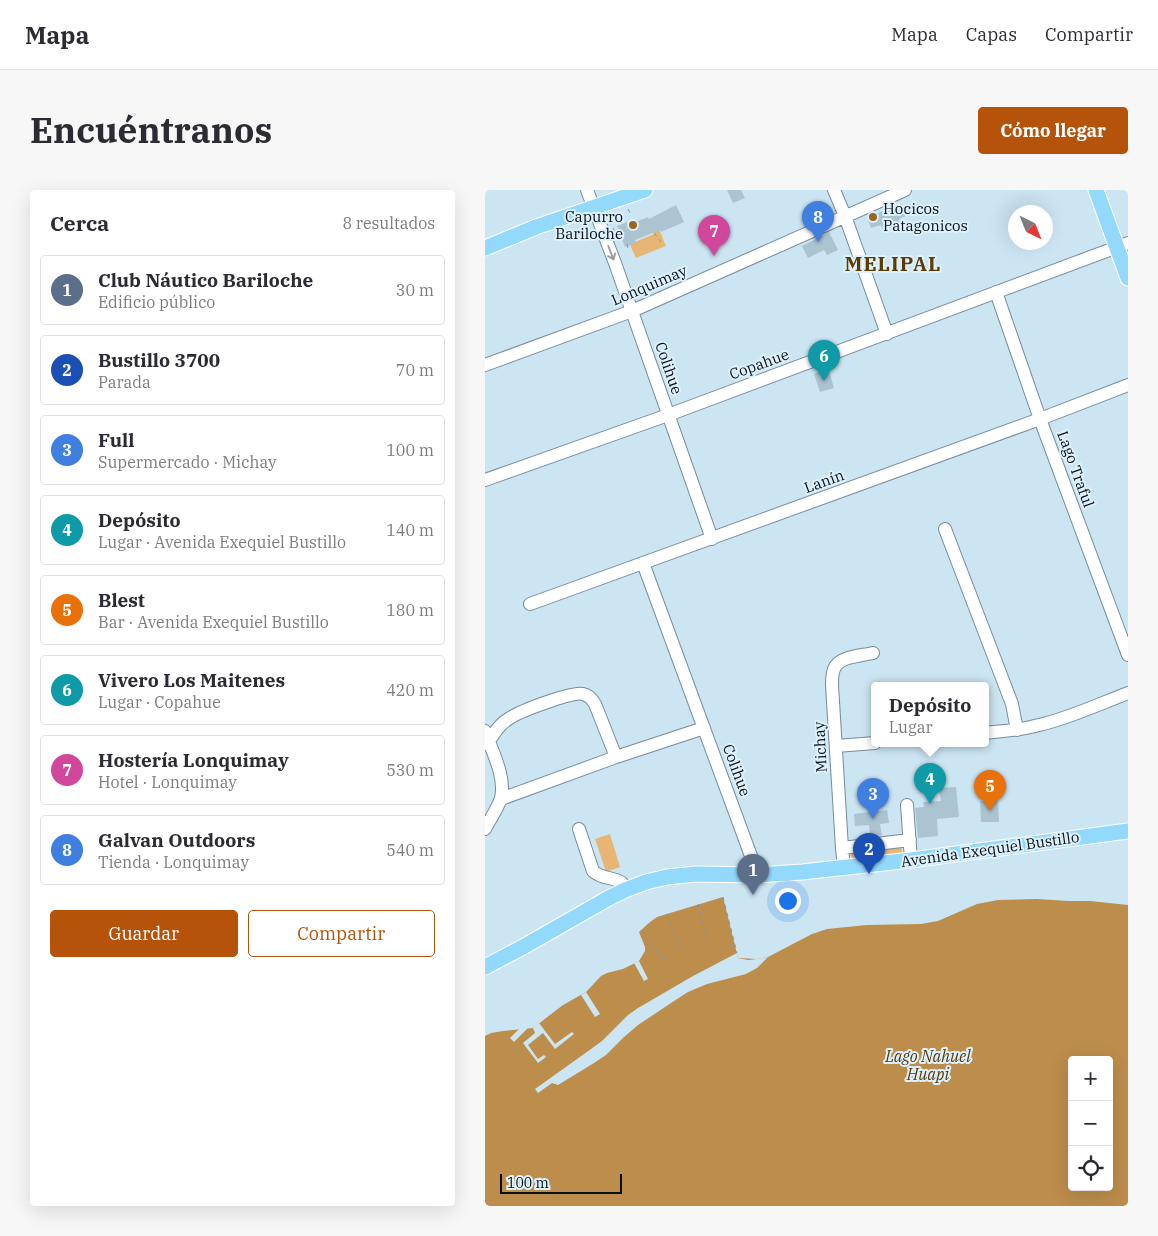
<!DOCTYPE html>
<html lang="es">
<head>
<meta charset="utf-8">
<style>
	body { margin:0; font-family:"IBM Plex Serif",serif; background:#f7f7f7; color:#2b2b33 }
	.controls { position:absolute; right:15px; bottom:15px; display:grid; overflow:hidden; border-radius:5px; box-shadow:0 5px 20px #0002 }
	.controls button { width:45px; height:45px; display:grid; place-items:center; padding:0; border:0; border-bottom:1px solid #e1e1e2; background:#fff; color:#2b2b33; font:25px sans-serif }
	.compass { position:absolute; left:523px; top:15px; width:45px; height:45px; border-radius:50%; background:#fff; box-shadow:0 5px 20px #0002; rotate:137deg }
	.scale { position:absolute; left:15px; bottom:12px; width:122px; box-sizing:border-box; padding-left:5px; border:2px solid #081015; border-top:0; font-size:14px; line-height:18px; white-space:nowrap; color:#081015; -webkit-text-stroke:4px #ddf1fd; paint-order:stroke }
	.you { position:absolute; left:302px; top:710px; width:18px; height:18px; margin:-12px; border:4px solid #fff; border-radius:50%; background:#1a73e8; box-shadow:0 0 0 8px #1a73e833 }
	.badge { display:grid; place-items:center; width:32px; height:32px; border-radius:50%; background:#b45309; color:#fff; font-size:16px; font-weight:700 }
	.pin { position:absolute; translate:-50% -41px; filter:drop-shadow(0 1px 2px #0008) }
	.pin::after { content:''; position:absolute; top:26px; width:18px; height:15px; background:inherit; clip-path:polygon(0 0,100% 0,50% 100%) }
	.popup { position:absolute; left:386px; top:492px; width:118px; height:65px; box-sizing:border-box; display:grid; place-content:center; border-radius:5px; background:#fff; filter:drop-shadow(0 1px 4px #0005); font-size:16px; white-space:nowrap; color:#7c7c81 }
	.popup b { font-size:19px; color:#2b2b33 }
	.popup::after { content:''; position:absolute; left:50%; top:100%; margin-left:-10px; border:10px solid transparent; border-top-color:#fff }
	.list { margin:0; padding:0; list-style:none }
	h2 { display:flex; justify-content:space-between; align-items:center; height:65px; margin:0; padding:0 20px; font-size:21px }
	h2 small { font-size:16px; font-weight:400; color:#7c7c81 }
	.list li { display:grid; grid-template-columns:32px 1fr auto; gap:15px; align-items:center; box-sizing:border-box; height:70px; margin:0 10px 10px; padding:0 10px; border:1px solid #e1e1e2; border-radius:5px }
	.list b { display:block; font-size:19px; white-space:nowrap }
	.list p { margin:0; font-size:16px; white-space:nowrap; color:#7c7c81 }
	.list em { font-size:16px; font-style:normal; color:#7c7c81 }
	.actions { display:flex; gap:10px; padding:15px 20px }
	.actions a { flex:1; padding:11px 0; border:1px solid #b45309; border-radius:5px; text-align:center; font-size:18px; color:#b45309 }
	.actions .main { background:#b45309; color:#fff }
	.icon { flex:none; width:28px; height:28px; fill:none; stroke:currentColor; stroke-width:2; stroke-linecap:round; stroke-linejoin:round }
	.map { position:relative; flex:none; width:643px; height:1016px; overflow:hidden; border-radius:5px }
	header { display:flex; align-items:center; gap:30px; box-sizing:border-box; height:70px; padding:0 25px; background:#fff; border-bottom:1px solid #e1e1e2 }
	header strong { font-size:24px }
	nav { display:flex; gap:28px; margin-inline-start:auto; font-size:18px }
	.intro { display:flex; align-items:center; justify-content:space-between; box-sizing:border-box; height:120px; padding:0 30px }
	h1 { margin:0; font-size:35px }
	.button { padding:12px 22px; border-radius:5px; background:#b45309; color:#fff; font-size:18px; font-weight:700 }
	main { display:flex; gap:30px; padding:0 30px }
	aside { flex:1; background:#fff; border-radius:5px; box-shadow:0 5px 20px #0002 }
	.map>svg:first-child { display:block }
	.green { fill:#e7b674 }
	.water { fill:#bc8d4b; fill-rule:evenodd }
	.pier { fill:#cce5f3 }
	.building { fill:#acc4d2 }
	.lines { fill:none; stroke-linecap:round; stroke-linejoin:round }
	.minor-casing { stroke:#768c9a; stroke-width:14 }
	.major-casing { stroke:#fff; stroke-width:17 }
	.path { stroke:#81949e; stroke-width:1; stroke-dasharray:4 4; stroke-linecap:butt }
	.minor { stroke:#fff; stroke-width:12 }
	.major { stroke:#92d9fc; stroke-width:15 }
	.oneway { stroke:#9c9fa1 }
	.poi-dot { fill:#98681a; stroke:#ddf1fd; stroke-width:2 }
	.labels { text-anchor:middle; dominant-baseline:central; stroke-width:4; stroke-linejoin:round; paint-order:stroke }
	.poi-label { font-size:15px; fill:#081015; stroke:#ddf1fd; text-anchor:start }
	.street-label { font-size:15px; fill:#081015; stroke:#ddf1fd }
	.water-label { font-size:16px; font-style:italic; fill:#5b3b02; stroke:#ddf1fd }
	.district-label { font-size:20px; font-weight:bold; letter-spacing:1px; fill:#5b3b01; stroke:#ddf1fd }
</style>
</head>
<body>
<header>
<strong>Mapa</strong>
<nav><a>Mapa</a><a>Capas</a><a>Compartir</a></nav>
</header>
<div class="intro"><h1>Encuéntranos</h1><a class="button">Cómo llegar</a></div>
<main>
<aside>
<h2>Cerca<small>8 resultados</small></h2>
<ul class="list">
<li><span class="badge" style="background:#5c6f8a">1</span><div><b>Club Náutico Bariloche</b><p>Edificio público</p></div><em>30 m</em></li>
<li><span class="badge" style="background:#1a4fb4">2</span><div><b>Bustillo 3700</b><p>Parada</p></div><em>70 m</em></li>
<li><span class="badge" style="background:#3f7fe0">3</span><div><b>Full</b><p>Supermercado · Michay</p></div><em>100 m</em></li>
<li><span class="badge" style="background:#0f9aa8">4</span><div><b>Depósito</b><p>Lugar · Avenida Exequiel Bustillo</p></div><em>140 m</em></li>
<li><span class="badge" style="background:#e8710a">5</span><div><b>Blest</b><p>Bar · Avenida Exequiel Bustillo</p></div><em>180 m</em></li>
<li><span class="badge" style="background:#0f9aa8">6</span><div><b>Vivero Los Maitenes</b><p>Lugar · Copahue</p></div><em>420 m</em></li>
<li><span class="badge" style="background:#d1479c">7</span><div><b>Hostería Lonquimay</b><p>Hotel · Lonquimay</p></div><em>530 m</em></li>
<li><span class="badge" style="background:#3f7fe0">8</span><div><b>Galvan Outdoors</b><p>Tienda · Lonquimay</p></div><em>540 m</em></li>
</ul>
<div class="actions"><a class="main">Guardar</a><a>Compartir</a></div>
</aside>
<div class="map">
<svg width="643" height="1016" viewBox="0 0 643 1016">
	<rect width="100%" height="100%" fill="#cce5f3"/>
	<!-- green -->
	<path class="green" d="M171,32l10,24 -30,12 -6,-13 5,-3 19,-8 -3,-10z
		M125,644l10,33 -14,5 -11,-33z
		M416,654l1,9 -48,6 -2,-1 -2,-3 2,-3z"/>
	<!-- water -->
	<path class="water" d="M238,707l15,61 19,1 11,-2 44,-23 15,-5 40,-4 54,-1 17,-3 39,-17 21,-4 39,-1 32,2h21l38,4v301h-643v-170l6,-3 12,-2 30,-3 30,-23 23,-13 15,-16 6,-3 16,-4 16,-8 6,-10v-4l-6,-15 11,-10 7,-5zM587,870h37v127h-37z"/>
	<!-- pier -->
	<path class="pier" d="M252,763l1,5 10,2 9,-1 11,-2 -11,11 -11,6 -39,10 -19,8 -17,11 -33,22 -14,12 -18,18 -12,8 -36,22 -6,-2 -14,10 -3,-4 56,-40 11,-8 26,-26 10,-7 55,-32z
		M154,771l9,18 -4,2 -10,-18z
		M101,802l14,22 -5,3 -14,-22z
		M54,833l16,21 17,-12 2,2 -19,15 -12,-16 -15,12 10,14 6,-4 2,2 -8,6 -15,-20 12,-10 -2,-5z
		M37,836h8l-16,16 -4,-4z"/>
	<!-- building -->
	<path class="building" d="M242,0h14l4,8 -12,5z
		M417,14l4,12 -7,3 1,3 -18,6 -1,-3 -10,3 -4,-11z
		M191,15l8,17 -23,10 -1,-2 -25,10 1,3 -11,4 -8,-21 10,-4 1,3 20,-8 1,2z
		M344,42l9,18 -11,5 -3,-5 -16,8 -6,-12z
		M343,177l6,21 -14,4 -6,-18z
		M471,597l3,30 -22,2 1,17 -20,2 -3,-30 9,-1 -1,-5 18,-1 -2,-13z
		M495,611h18l1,21h-18z
		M402,620l2,13 -9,1 2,11 -12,2 -1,-12 -14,1 -1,-12z"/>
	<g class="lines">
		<!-- minor casing -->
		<g class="minor-casing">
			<path id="minor" d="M102,0l28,73 97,276
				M349,0l11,26 42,118
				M511,102l44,127 88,236
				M0,175l147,-54 273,-121
				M0,290l183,-65 460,-172
				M460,339l67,175 5,26
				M158,373l115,312
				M45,414l510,-185 88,-34
				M0,541c7,20 21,46 16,67 -3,10 -11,21 -16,31
				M500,543c18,-2 37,-3 54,-8 31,-7 60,-21 89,-32
				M0,554c7,-5 9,-12 15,-18 5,-6 13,-10 19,-13 11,-5 55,-22 64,-19 6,1 9,5 12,10l21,53
				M351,556l39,-3
				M16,609l115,-42 88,-29
				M422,615l4,55
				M94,639l14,42c10,9 19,5 29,12l3,7
				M357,658l68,-8
				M359,678l-2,-20 -10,-163c0,-5 0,-11 2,-16 5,-13 27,-13 39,-16"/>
		</g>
		<!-- major casing -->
		<g class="major-casing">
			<path id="major" d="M611,0l32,88
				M0,58l51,-21 109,-37
				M0,777l38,-20 84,-48 18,-9 21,-8 21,-5 29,-3 62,1 44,-3 109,-12 217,-29"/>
		</g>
		<!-- path -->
		<path class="path" d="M143,19l2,4
			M128,38l3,7 3,-1
			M169,43l7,9
			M142,54l1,4
			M238,707l14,56
			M213,714l8,33
			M181,724l17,35
			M156,740l22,29 6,-4"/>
		<!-- minor -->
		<use href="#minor" class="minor"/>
		<!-- major -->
		<use href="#major" class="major"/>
	</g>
	<!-- one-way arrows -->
	<defs><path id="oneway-shaft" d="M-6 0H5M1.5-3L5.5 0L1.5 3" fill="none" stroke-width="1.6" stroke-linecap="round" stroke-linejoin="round" transform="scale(1.25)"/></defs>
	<use class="oneway" href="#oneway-shaft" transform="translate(126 63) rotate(69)"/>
	<!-- markers -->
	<g class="poi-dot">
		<circle cx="388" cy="27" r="5"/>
		<circle cx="148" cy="35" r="5"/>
	</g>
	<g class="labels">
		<!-- poi labels -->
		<g class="poi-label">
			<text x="398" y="18">Hocicos<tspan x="398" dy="17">Patagonicos</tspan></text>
			<text x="138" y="26" text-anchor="end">Capurro<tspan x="138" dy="17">Bariloche</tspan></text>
		</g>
		<!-- street labels -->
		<g class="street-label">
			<text transform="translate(164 95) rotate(-23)">Lonquimay</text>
			<text transform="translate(274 174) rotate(-20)">Copahue</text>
			<text transform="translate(184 178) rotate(71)">Colihue</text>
			<text transform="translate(591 279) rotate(70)">Lago Traful</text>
			<text transform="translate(339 291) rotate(-20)">Lanín</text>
			<text transform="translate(335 557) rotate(-93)">Michay</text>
			<text transform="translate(252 580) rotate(70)">Colihue</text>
			<text transform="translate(505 659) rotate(-8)">Avenida Exequiel Bustillo</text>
		</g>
		<!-- water labels -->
		<g class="water-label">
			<text x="443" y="866">Lago Nahuel<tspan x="443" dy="18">Huapi</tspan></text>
		</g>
		<!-- district labels -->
		<g class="district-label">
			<text x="408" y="73">MELIPAL</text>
		</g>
	</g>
</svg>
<div class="controls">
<button>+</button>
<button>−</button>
<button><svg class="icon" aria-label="locate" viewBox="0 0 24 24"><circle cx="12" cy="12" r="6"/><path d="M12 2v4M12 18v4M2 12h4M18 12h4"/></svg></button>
</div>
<svg class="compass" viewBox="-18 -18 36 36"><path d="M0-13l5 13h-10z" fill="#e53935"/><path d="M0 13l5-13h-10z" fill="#7c7c81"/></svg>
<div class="scale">100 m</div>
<div class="you"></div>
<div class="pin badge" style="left:268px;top:705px;background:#5c6f8a">1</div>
<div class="pin badge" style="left:384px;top:684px;background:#1a4fb4">2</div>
<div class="pin badge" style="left:388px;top:629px;background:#3f7fe0">3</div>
<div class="pin badge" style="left:445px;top:614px;background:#0f9aa8">4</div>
<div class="popup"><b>Depósito</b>Lugar</div>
<div class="pin badge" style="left:505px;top:621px;background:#e8710a">5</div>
<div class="pin badge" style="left:339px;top:191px;background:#0f9aa8">6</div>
<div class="pin badge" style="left:229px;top:66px;background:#d1479c">7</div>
<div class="pin badge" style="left:333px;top:52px;background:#3f7fe0">8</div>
</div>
</main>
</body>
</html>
